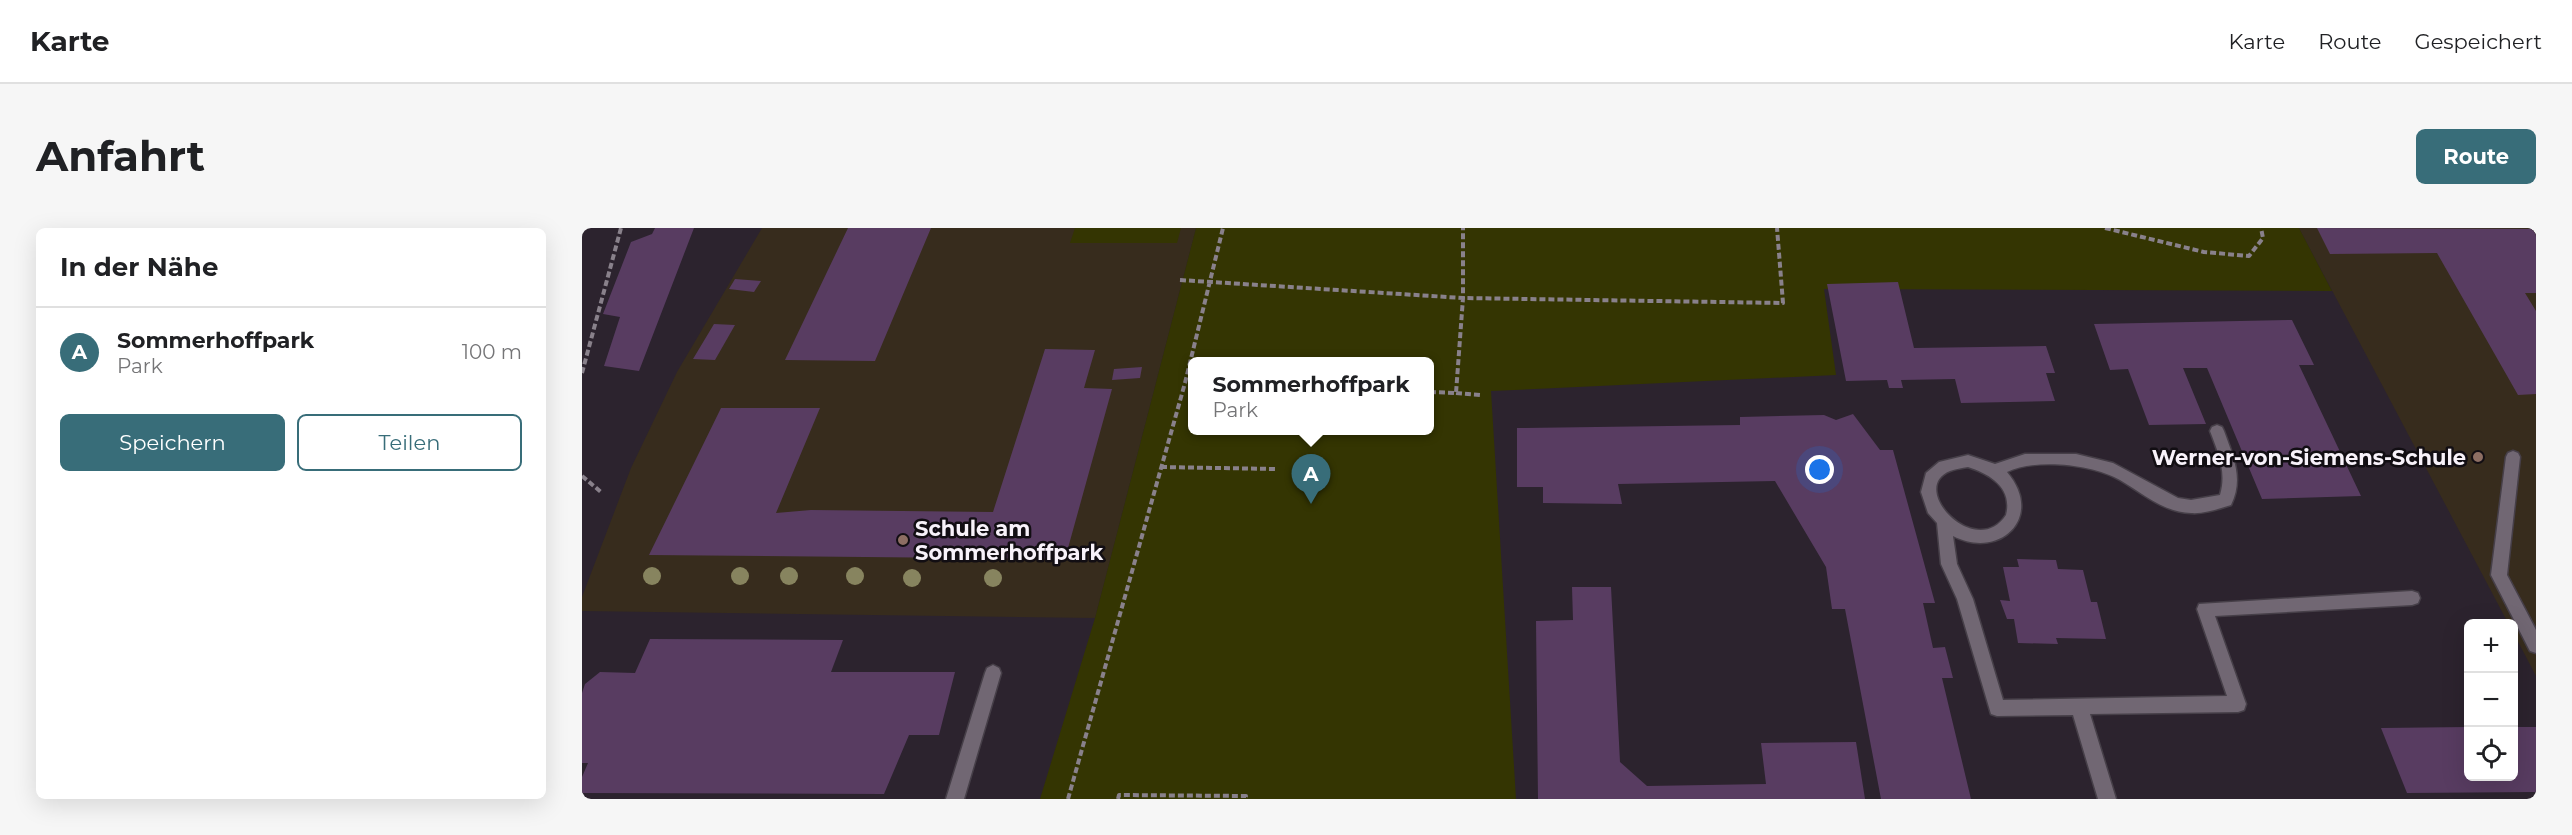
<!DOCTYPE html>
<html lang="de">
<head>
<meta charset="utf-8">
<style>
	body { margin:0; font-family:Montserrat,sans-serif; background:#f6f6f6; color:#202124 }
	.controls { position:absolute; right:18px; bottom:18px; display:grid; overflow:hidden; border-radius:9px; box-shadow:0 6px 24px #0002 }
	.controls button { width:54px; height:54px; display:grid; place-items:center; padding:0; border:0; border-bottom:2px solid #e0e0e0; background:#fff; color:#202124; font:30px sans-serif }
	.you { position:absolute; left:1238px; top:242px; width:21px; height:21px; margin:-15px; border:4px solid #fff; border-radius:50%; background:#1a73e8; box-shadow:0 0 0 9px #1a73e833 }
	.badge { display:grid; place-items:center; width:39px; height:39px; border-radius:50%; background:#386d79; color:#fff; font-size:20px; font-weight:700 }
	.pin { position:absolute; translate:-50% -50px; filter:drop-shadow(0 2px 3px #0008) }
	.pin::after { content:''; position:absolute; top:32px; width:21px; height:18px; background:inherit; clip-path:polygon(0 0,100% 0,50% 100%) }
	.popup { position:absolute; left:606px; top:129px; width:246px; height:78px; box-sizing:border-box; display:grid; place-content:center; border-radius:9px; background:#fff; filter:drop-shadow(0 2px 4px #0005); font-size:20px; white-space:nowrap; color:#757577 }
	.popup b { font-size:22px; color:#202124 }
	.popup::after { content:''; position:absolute; left:50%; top:100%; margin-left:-12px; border:12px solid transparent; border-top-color:#fff }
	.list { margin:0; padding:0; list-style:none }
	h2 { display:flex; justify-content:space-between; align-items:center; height:78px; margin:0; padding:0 24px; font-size:26px }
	h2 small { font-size:20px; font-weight:400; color:#757577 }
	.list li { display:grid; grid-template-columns:39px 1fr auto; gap:18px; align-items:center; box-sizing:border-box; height:90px; padding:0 24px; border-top:2px solid #e0e0e0 }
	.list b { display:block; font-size:22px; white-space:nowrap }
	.list p { margin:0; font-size:20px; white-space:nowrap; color:#757577 }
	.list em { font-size:20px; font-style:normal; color:#757577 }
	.actions { display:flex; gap:12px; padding:18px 24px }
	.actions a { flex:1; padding:14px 0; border:2px solid #386d79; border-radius:9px; text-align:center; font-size:21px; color:#386d79 }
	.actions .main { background:#386d79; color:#fff }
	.icon { flex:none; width:33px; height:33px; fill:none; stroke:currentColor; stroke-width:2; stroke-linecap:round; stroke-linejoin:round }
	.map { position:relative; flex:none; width:1954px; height:571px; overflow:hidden; border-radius:9px }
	header { display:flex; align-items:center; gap:36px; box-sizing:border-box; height:84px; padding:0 30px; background:#fff; border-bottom:2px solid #e0e0e0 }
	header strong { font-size:28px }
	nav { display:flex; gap:33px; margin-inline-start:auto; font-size:21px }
	.intro { display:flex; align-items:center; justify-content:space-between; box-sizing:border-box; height:144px; padding:0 36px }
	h1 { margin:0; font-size:42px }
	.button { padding:15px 27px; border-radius:9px; background:#386d79; color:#fff; font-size:21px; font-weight:700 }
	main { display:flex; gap:36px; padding:0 36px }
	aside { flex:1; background:#fff; border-radius:9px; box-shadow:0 6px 24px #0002 }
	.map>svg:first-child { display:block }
	.education { fill:#372c1d }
	.green { fill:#343502; fill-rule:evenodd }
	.building { fill:#583c61 }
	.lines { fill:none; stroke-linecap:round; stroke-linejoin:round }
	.service-casing { stroke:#463f48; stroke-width:3 }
	.path { stroke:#89818b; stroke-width:4; stroke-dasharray:6 3; stroke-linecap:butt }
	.service { fill:#716773; fill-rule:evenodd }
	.tree { fill:#87845f }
	.education-dot { fill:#8d6e63; stroke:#120e13; stroke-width:2 }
	.labels { text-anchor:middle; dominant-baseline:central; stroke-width:5; stroke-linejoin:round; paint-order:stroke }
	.poi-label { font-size:21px; font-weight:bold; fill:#f8f2fa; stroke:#120e13; text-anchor:end }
</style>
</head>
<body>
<header>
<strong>Karte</strong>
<nav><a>Karte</a><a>Route</a><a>Gespeichert</a></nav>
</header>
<div class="intro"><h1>Anfahrt</h1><a class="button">Route</a></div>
<main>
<aside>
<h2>In der Nähe<small></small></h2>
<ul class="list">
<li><span class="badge">A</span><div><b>Sommerhoffpark</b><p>Park</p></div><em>100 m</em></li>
</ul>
<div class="actions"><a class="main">Speichern</a><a>Teilen</a></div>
</aside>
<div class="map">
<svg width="1954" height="571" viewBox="0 0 1954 571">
	<rect width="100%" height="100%" fill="#2c232e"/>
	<!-- education -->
	<path class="education" d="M180,0h434l-101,390 -513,-7v-14l49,-129 46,-96z
		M1717,0h237v448l-22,-42v-11h-6z"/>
	<!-- green -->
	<path class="green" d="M493,0h106l-4,15h-107z
		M614,0h1103l33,63 -508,-2 12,86 -345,16 25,408h-476l55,-181zM610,134h238v68h-238z"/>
	<!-- building -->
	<path class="building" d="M73,0h39l-55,143 -35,-5 16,-49 -17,-3 28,-72 21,-8z
		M266,0h83l-56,133 -90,-1z
		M1735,0l219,1v64h-11l11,18v83l-18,1 -81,-142 -107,1z
		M153,51l26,2 -7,11 -25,-3z
		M1316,54l16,66 132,-2 9,27h-9l9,28 -94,2 -6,-24 -54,1 2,8h-14l-2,-8 -41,1 -19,-97z
		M1710,92l22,45h-15l62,131 -99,3 -55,-131h-24l23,56 -57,1 -21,-56 -18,1 -16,-46z
		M132,96l21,1 -20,35 -22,-1z
		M463,121l50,1 -11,38 28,1 -47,170 -416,-4 72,-147h99l-44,105 35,-3 182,2z
		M560,139l-2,11 -28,2 2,-11z
		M1271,186l27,36h13l42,153h-12l10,45 12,-1 8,31h-11l29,121h-90l-36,-190h-13l-6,-42 -51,-86 -157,3 4,20 -79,-1v-16h-26v-59l223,-3v-8l84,-2 12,5z
		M1435,331l39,1 2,9 25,1 8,32h6l9,37 -50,-1 2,6 -40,-1 -4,-24h-7l-7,-19 10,1 -7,-34h16z
		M990,359h39l9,175 27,24 119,-2 -5,-41 95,-1 9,57h-327l-2,-178 37,-1z
		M68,411l193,1 -12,32h124l-16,63h-30l-25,59 -302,-1v-16l6,-14h-6v-70l3,-9 15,-12 35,1z
		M1886,499v49l46,1v-50h22v65l-129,1 -26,-65z"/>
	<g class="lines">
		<!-- service casing -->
		<g class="service-casing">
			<path id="service" d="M1635,197l5,2 2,4c9,25 20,48 7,74 -13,4 -27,9 -40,8 -28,-1 -49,-20 -71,-33 -28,-16 -84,-22 -113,-8 38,45 -7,88 -54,64l4,28 16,35 30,101 224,-4 -30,-87 2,-5 213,-13 6,2 2,5 -2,5 -6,2 -197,11 31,88 -2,6 -6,2 -148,2 26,85h-18l-25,-84 -76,1 -6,-2 -34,-115 -16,-35 -4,-41 -9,-10 -7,-21 5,-19 13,-11 29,-7 27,9 30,-10h51l37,9 65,35 13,2 29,-5c7,-23 -2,-43 -10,-64l2,-4zM1386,239c22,7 45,21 38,48 -30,46 -99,-27 -56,-44 5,-2 12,-3 18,-4z
				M1931,223l5,2 2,4 -13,118 29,55v23l-6,-2 -39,-76 15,-118 2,-4z
				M411,437l6,3 2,5 -37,126h-18l39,-126 2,-5z"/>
		</g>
		<!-- path -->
		<path class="path" d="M1523,0l99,24 45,4 14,-18 -2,-10
			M598,52l283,18 320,5 -6,-75
			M0,145l39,-145
			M848,164l26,1 7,-95v-70
			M874,165l25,2
			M579,239l114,2
			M0,248l19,16
			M486,571l117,-416 38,-155
			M536,571l1,-4 127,1 -1,3"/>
		<!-- service -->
		<use href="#service" class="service"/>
	</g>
	<!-- trees -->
	<g class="tree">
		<circle cx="70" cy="348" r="9"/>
		<circle cx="158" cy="348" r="9"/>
		<circle cx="207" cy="348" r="9"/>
		<circle cx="273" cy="348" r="9"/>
		<circle cx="330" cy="350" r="9"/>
		<circle cx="411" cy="350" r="9"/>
	</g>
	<!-- markers -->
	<g class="education-dot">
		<circle cx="1896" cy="229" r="6"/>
		<circle cx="321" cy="312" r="6"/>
	</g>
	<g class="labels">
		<!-- poi labels -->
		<g class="poi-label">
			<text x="1884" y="229">Werner-von-Siemens-Schule</text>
			<text x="333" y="300" text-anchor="start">Schule am<tspan x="333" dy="24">Sommerhoffpark</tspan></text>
		</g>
	</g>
</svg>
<div class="controls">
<button>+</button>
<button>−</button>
<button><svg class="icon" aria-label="locate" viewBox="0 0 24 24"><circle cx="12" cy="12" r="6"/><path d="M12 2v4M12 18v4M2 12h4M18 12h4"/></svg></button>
</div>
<div class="you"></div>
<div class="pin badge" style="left:729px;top:276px">A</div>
<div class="popup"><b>Sommerhoffpark</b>Park</div>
</div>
</main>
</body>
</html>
